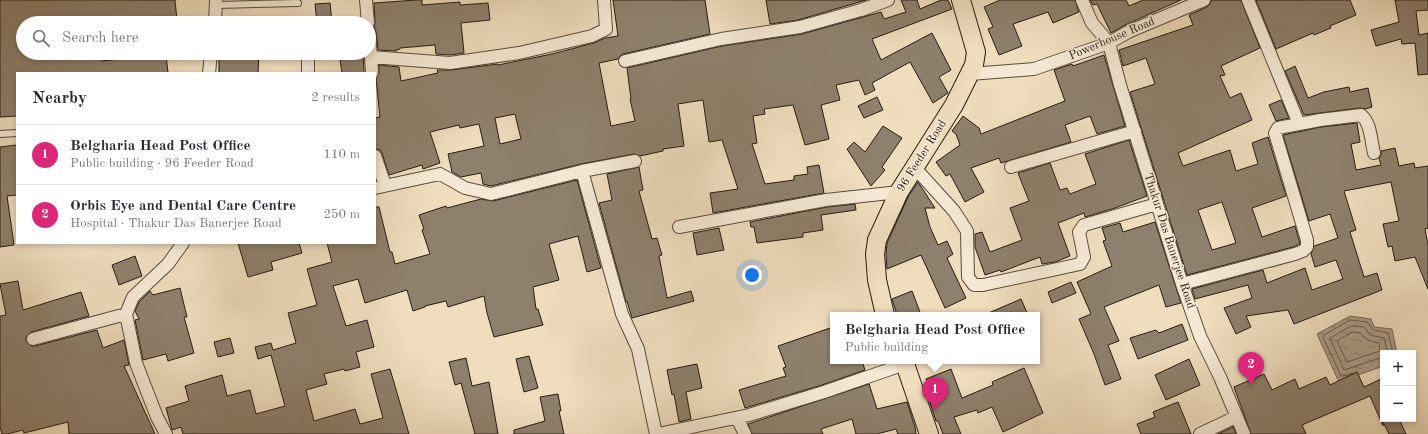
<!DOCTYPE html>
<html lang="en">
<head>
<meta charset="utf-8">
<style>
	body { margin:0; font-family:"Old Standard TT",serif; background:#f2f2f3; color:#2b2b33 }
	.controls { position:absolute; right:12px; bottom:12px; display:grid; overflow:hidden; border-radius:0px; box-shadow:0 2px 6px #0003 }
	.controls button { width:36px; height:36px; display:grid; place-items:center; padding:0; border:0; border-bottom:1px solid #e1e1e2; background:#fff; color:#2b2b33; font:20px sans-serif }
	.you { position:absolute; left:752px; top:275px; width:14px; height:14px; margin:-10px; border:3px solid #fff; border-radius:50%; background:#1a73e8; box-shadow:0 0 0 6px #1a73e833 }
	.badge { display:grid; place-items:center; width:26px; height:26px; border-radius:50%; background:#db2777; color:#fff; font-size:13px; font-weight:700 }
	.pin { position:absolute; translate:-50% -33px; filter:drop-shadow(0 1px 2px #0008) }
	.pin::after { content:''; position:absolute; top:21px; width:14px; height:12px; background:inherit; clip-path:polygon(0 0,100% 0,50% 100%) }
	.popup { position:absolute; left:830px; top:312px; width:210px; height:52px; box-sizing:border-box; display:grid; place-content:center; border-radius:0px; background:#fff; filter:drop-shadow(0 1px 3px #0005); font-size:13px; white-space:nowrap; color:#7c7c81 }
	.popup b { font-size:15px; color:#2b2b33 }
	.popup::after { content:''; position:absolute; left:50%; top:100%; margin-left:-8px; border:8px solid transparent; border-top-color:#fff }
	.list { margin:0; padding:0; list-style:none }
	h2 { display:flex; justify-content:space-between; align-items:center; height:52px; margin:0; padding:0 16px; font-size:17px }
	h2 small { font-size:13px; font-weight:400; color:#7c7c81 }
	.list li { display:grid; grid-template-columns:26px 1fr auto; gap:12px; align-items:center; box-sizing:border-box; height:60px; padding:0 16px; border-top:1px solid #e1e1e2 }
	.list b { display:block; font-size:15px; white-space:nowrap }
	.list p { margin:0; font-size:13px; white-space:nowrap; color:#7c7c81 }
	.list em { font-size:13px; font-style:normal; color:#7c7c81 }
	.icon { flex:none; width:22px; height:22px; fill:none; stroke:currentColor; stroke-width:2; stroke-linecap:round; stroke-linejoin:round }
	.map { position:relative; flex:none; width:1428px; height:434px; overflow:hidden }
	.search { position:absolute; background:#fff; box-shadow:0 2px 6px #0003; left:16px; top:16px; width:360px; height:44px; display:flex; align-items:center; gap:10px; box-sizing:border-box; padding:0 14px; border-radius:22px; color:#7c7c81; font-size:15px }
	.panel { position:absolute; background:#fff; box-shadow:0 2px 6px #0003; left:16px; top:72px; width:360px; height:172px; border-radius:0px }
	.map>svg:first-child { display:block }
	.water { fill:url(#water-ripples); stroke:#746857 }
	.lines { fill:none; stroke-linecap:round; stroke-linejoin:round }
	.shore { stroke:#675c4c; stroke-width:1 }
	.building { fill:#8e806c; stroke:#241c13; fill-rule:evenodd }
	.service-casing { stroke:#574c3e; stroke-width:8 }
	.minor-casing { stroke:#574c3e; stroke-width:14 }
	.primary-casing { stroke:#241c13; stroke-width:20 }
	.service { stroke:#f5e9d5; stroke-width:6 }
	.minor { stroke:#f5e9d5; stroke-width:12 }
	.primary { stroke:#efddbe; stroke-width:18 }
	.labels { text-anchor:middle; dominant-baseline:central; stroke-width:3; stroke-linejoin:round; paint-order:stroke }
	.street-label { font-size:12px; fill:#241c13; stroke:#f5e9d5 }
</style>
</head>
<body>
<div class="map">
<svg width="1428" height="434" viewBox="0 0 1428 434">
	<defs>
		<pattern id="water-ripples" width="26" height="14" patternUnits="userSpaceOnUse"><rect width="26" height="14" fill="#aa9b84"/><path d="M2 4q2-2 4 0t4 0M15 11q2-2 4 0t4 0" fill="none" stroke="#8a7e6b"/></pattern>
	</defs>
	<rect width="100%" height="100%" fill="#efddbe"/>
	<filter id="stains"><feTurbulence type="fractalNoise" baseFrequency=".005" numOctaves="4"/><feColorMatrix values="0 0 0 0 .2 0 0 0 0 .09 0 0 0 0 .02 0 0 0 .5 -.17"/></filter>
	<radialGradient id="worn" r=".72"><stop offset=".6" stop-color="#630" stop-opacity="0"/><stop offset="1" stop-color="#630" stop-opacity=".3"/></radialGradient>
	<!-- water -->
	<path class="water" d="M1350,316l21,3 3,8 18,2 5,24h-14v13l-44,16 -22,-48z"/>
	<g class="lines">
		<!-- shore -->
		<path class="shore" d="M1353,332l7,1c5,7 10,8 19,10l1,8 -33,11 -10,-21z
			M1383,357l-39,13 -14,-32 21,-12 13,1 6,8 14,3 4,15
			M1353,373l-10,3h-2l-18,-39 1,-2 26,-15 17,2 6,8 15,3 5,20"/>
	</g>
	<!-- building -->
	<path class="building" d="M0,0h175l2,20 -35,3h-119v30h78l1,8 64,-7 2,19h-151v43l-17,1z
		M416,0h6v5l38,-3v3l28,-2 2,17 -29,3 3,30 -14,2 -14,-1 -1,-9 -35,3v1l-4,1 1,1 -19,-1 -2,-18 -2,-5 1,-5 -1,-19z
		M613,0h92l5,34 -87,20 -3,2 -2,3 -19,4 12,63 24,-5 -5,-22h1l-4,-31 95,-22 80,-12 79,-22 3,7 22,-7 -5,-12h16l3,9 21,-9h7l4,9 -80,30 9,21 51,-27 19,37 -12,7 9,16 -15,10 -23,-41 -38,21 3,7 -10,5 -6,-15 -23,5 4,15 -19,5 8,34 -24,6 -12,-40 -29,4 1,5 -12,2 4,27 -5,1 13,40 29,-4v-4l14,-2 -1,-7 12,-2 5,28 -111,20 -3,-20 28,-4 -16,-49 -13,2 -6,-42 -25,4 6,42 -21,3v2l-23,5 -6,-2 -53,10 -90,22 -8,-2 -2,-11 -20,4 -9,-5 -4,-18 36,-8 -5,-22 -19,4 -1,-3 -29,7 10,31 -17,6 -1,-4 -33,10 -7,-22 -2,-3 -5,-1v-31l5,-1 -4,-38 3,-6v-8l20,2 2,14 37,-8 -1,-3h14l47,-6v1l54,-11 42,-11 11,-5 13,-2zM515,114l6,25 -21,5 -5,-26z
		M766,0h100l-68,20 -28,4z
		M1000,0h75l4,12 -26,11 -5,-11 -35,12 9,22 -23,9 -11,-26 5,-2 -9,-20z
		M1090,0h36l3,6 14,-6h38l-56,25 -14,8 -14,-29 -4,1z
		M1211,0h30l19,48 -39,18 4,9 -5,1 10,22 11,-5 11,27 -74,33 5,13 47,-16 6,21 22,-7 -6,-21 16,-6 18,59 -34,12 10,29 33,-11 5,18 -7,3 -106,28 -57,-183 25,-8 -9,-26 -23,8 -4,-16 74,-25 -4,-10 18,-8 3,-3zM1222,202l14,41 -24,7 -14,-40z
		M1256,0h94l6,15 -26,11 1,2 -17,7 -1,-2 -37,16z
		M1395,0h33v10l-12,1 3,24 9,-2v41l-10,1 -3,-32 -13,1 -1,-5 -25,7 -5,-16 28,-8z
		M330,3l2,20h-15l-2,-19z
		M219,53h40l-1,20h-39z
		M339,53h24l1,20h-22z
		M1104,55l21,71 -28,8 -7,-18 -25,9 6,17 -70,21 -2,-5 -28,10 13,24 -19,10 -15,-28 -4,2 -10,-14 24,-17 -4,-11 -4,-3 11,-15 16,12 2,6 84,-33 -11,-31 18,-6 1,2z
		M1295,66l13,32 16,-6 25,-5 1,5 18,-4 4,19 -7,2 -5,-1 -56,7 -19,-44z
		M877,97l6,13 -19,8 -6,-12z
		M1281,100l8,18 -13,3 -7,-16z
		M1357,123l3,19 -9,2 5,26 25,-5 -2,-7 2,-3v-4l14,-3 4,18 15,-3 1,5 13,-2v62l-3,1 3,16v44l-13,-32 -20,4 -3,-15 -4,1 -5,-23 16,-3 -8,-39 -47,9 12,39 -6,2 14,45 13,-4 5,17 -88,34 -6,-14 -42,6 5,11 -15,7 -12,-26 28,-10 -4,-13 -53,14 -3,-10 71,-19 4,13 38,-15 7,22 31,-11 -7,-19 -21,7 -4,-13 3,-8 24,-8 -8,-24 -21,7 -26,-86 38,-8z
		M883,126l19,12 -20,29 3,3 -14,16 -24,-37 7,-7 11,10z
		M1129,140l18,56 -32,12 -30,9 -1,-4 -26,10 12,33 -15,6 -13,2 -2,-7 -39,15 -1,-2 -15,5 -10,-28v-13l7,-2 8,20 32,-12 -12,-32 19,-7 -11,-28 32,-10 10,27 7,-2 3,6 26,-10 -11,-30z
		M17,145v50l-10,1 7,49 -14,2v-100z
		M639,167l4,23 -4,1 13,48 5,-1 5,17 -3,1 8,42 24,-7 3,10 -62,17 -5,-17 -1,1 -27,-99 13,-3 -5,-26z
		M577,180l24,88 -14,4 -9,-36 -29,8 10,36 -26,7 3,22h2l5,16 -49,12 -7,-24 -3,-17 -36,11 -2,-6 -21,5v1l-12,4 -6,-21 -42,13 -7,-24 -25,7 13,40 21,-6 7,27 -18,5 4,15 -15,4 -1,-2 -20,5 3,10 -21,6 8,31 41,-12 5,15 23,-6 -12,-44 19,-5 19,65h-226l-2,-7 -9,3 -6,-22 23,-7 -4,-15 37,-11 5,21 23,-6 6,24 29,-8 -14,-51 -13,4 -3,-12 16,-4 2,7 23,-7 -8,-30 29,-8 -10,-36 25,-7 -5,-19h48v-36h4l11,45h2l3,12 35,-10 -8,-24 2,-1 -5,-14 27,-9 1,2 34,-9 12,2z
		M918,182l17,26h-10l5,19 8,18 9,-4 6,13 -6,4 19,40 -21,10 -24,-53 -34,14 -1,-15 1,-11 21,-46z
		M855,204l1,6 -35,5 2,15 -20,3v4l-46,6 -3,-16h-3l-1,-5 77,-15z
		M1155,222l26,81 -15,4 -7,-22 -55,22 15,34 -11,4 13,34 -16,6 -11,-31 -15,-35 12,-5 -14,-32 35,-16 -9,-25 3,-1 -4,-12 18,-5 3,9z
		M719,228l5,22 -27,5 -4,-22z
		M238,243h61l3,10 -31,9 2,8 -25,7z
		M135,256l7,20 -23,9 -7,-20z
		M18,281l5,29 58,-18 8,24 -58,16 -5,5v4l5,5h4l62,-16 6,18 21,-8 5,25 -5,1 31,68h-86l-1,-12 -44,11 -1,-3 -16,4h-5l-2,-7v-111l6,-1 -6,-31z
		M1071,282l5,11 -24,10 -4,-11z
		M180,288l7,29h-3l10,36 -26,8 -2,-7 -23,6 -8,-40 4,-1 -4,-8 4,-9 11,-11 3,4z
		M912,291l9,24h-24l-5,-16z
		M1021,299l7,16h-44z
		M1182,324l6,16 -50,19 -8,-21 26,-8 3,3z
		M833,327v34h29l3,9 -43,15 -77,23 -6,-18 47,-14 -3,-8 3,-1 -8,-21z
		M230,338l4,15 -16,4 -4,-15z
		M529,356l9,32 -14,4 -8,-33z
		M466,358l6,28 17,-4 9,52h-23l-14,-51 -6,2 -6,-23z
		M1189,359l11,26 -34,15 -11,-25z
		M697,364l5,24 -16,4 5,27 -12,3 -5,-28 -2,1 -5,-25z
		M1024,368l19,45 -40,19 -11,-25 -14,6 -1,-3 -23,7 7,17h-18l-5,-13h-2l-7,-21 4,-1 -7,-20 25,-10 11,29 31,-13 -1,-3z
		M1357,372l7,15 19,-9v41h16l7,15h-17l-6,-12v4l-13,-30 -68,29 4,9h-55l-17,-47 30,-13 8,16 23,-11 4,10 27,-12 4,8z
		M869,384l8,25 30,-7 8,25 1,7h-18l-2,-5 -19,5h-21l-4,-15 -31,10 2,5h-71l-4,-10z
		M558,394l3,17h-2l5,23h-50v-4l31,-9 -5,-24z
		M1178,402l13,32h-50l-4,-10 18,-7 -2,-5z
		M1233,427l3,7h-18z"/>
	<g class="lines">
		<!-- service casing -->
		<g class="service-casing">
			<path id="service" d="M217,5l81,-2
				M0,134l17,-1"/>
		</g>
		<!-- minor casing -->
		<g class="minor-casing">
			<path id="minor" d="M366,0l2,23
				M1082,0l10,23 17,20 11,42 62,199 18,52 20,41 24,57
				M1248,0l51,124
				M215,23l1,-23
				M369,33l2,24 79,6 69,-10 73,-17 14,-7 -2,-29
				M308,53v20
				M371,57l1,16
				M625,61l96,-22 79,-12 61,-17 27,-10
				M209,73l2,-20
				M970,74l64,-5 75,-26 19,-11 76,-32
				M375,156l10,29
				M1011,167l124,-36
				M915,168l39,43 13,20 1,46 6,8h9l97,-21 4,-7 -5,-25 5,-7 73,-21
				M582,171l53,-10
				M375,188l65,-14 25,14 26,6 91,-23 40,143 16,35 18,85
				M679,227l147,-27 73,-8
				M1182,284l113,-30 8,-3 4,-4v-7l-32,-107 3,-5 42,-8 41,-5c10,8 10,26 13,38
				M33,339l93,-25
				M737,418l8,16
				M166,434l-9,-17 -21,-54 -10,-49 7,-17 35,-33 15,-21
				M658,434l91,-19 75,-23 81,-28
				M1200,434l36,-17"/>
		</g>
		<!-- primary casing -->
		<g class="primary-casing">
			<path id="primary" d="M885,315l-8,-35 -2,-26 2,-14 22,-48 55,-87 20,-40 2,-13 -15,-52
				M904,361l25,73"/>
		</g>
		<!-- service -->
		<use href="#service" class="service"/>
		<!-- minor -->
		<use href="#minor" class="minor"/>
		<!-- primary -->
		<use href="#primary" class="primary"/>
	</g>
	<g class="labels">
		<!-- street labels -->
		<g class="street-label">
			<text transform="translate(1112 39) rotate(-23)">Powerhouse Road</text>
			<text transform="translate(922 156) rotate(-58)">96 Feeder Road</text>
			<text transform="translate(1169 241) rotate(72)">Thakur Das Banerjee Road</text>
		</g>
	</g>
	<rect width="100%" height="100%" filter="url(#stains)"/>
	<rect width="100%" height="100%" fill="url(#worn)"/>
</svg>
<div class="controls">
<button>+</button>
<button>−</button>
</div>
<div class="you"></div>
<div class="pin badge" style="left:935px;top:410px">1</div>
<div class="popup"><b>Belgharia Head Post Office</b>Public building</div>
<div class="pin badge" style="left:1251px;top:385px">2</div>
<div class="search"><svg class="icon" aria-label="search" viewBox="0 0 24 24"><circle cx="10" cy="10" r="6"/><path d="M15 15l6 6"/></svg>Search here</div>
<section class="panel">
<h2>Nearby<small>2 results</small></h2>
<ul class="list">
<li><span class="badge">1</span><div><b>Belgharia Head Post Office</b><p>Public building · 96 Feeder Road</p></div><em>110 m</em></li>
<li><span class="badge">2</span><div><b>Orbis Eye and Dental Care Centre</b><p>Hospital · Thakur Das Banerjee Road</p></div><em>250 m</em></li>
</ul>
</section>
</div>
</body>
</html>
